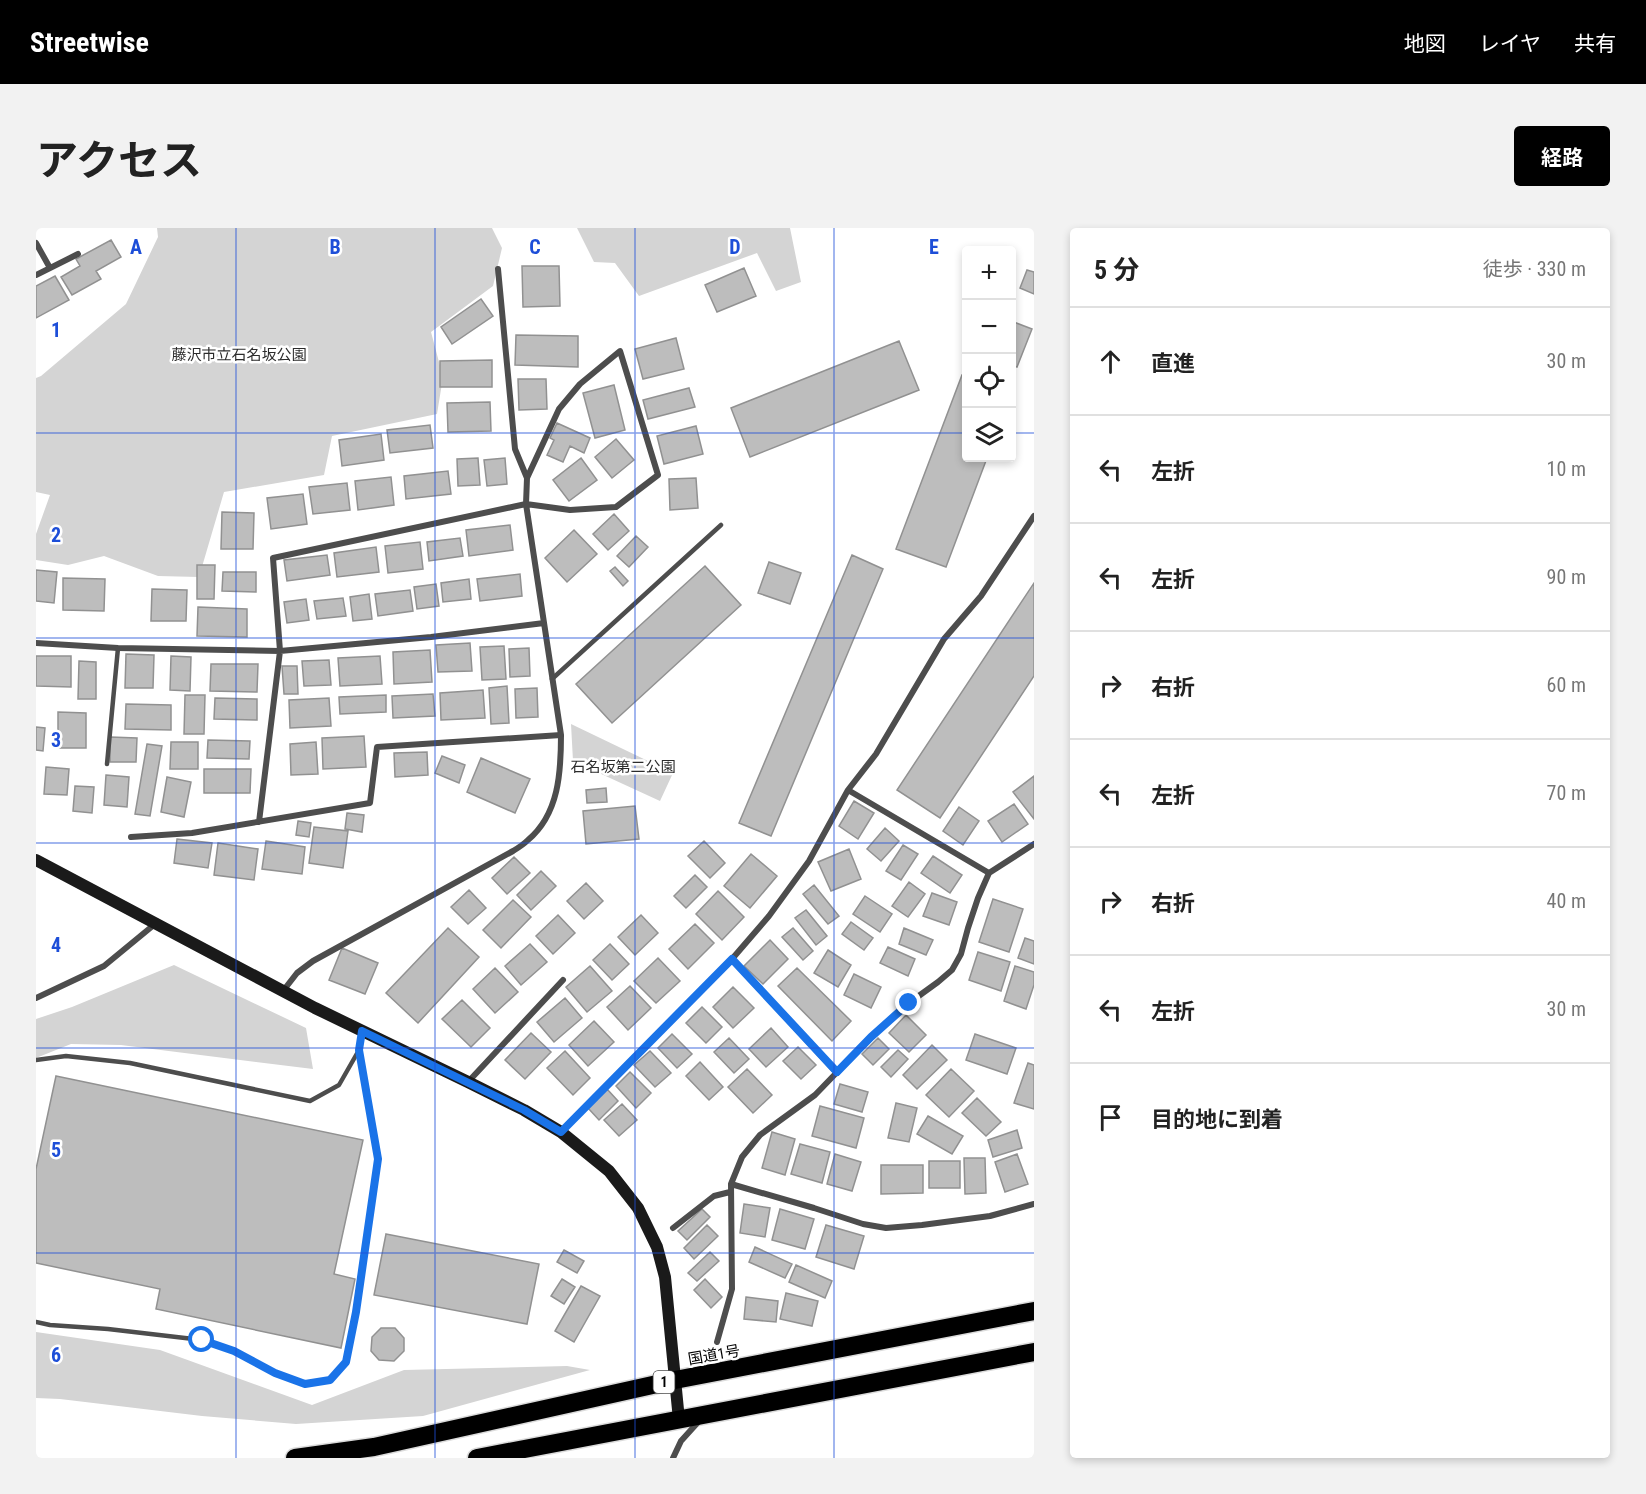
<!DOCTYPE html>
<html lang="ja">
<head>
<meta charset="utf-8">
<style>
	body { margin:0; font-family:"Roboto Condensed","Noto Sans JP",sans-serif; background:#f2f2f2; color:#222 }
	.controls { position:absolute; right:18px; top:18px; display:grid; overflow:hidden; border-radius:6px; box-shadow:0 3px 9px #0003 }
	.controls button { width:54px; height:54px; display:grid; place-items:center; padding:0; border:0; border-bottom:2px solid #e0e0e0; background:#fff; color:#222; font:30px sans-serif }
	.stop { position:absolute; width:18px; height:18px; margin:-14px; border:4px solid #1a73e8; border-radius:50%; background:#fff }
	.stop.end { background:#1a73e8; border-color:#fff; box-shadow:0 2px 6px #0008 }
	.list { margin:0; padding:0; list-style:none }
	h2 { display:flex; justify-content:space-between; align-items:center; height:78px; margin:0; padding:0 24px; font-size:26px }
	h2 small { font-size:20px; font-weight:400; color:#767676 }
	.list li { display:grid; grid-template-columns:39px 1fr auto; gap:18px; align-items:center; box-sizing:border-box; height:108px; padding:0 24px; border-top:2px solid #e0e0e0 }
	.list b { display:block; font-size:22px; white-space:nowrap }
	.list em { font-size:20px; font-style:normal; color:#767676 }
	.icon { flex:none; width:33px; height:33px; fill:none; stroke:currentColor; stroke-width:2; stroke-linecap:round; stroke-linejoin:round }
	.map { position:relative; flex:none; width:998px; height:1230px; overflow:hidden; border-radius:6px }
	header { display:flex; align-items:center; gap:36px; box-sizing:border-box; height:84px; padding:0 30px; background:#000; color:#fff }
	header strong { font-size:28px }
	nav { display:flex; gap:33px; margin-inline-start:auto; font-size:21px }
	.intro { display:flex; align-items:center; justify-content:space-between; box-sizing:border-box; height:144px; padding:0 36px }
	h1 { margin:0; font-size:42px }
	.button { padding:15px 27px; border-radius:6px; background:#000; color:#fff; font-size:21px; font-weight:700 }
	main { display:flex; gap:36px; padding:0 36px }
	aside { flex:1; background:#fff; border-radius:6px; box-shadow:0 3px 9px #0003 }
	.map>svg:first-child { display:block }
	.green { fill:#d4d4d4 }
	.building { fill:#bdbdbd; stroke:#919191; stroke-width:1.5 }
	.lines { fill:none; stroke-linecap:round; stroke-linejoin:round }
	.highway-casing { stroke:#dbdbdb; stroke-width:21 }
	.lane { stroke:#4d4d4d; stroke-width:4.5 }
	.street { stroke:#4d4d4d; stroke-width:6 }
	.secondary { stroke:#1a1a1a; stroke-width:12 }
	.highway { stroke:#000; stroke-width:18 }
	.route { stroke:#1a73e8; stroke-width:8 }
	.grid { fill:none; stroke:#1d4ed8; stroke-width:1.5; stroke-opacity:0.55 }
	.labels { text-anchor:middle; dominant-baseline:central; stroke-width:5; stroke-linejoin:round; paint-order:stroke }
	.shield { fill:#fff; stroke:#4c4c4c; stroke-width:1.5 }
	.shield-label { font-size:14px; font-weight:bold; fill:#000 }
	.park-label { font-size:15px; fill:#2b2b2b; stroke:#fff }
	.street-label { font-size:15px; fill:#000; stroke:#fff }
	.grid-label { font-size:20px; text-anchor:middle; font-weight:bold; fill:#1d4ed8; stroke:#fff; stroke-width:5; stroke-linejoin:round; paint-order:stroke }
</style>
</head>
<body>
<header>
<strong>Streetwise</strong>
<nav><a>地図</a><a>レイヤ</a><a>共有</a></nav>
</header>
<div class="intro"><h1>アクセス</h1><a class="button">経路</a></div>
<main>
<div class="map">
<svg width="998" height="1230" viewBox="0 0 998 1230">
	<rect width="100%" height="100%" fill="#fff"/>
	<!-- green -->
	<path class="green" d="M121,0h335l10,20 -9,38 -62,46 12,45 -6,37 -105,22 -8,39 -100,17 -25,85 -41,-1 -54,-20 -36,9 -32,-5v-26l14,-39 -14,-3v-114l5,-2 85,-72 32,-67z
		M541,0h213l11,54 -25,9 -19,-38 -118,43 -24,-33 -21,-1z
		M535,496l102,49 -13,28 -87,-40z
		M138,737l132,63 7,41 -192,-24 -50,-1 -35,14v-39l36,-12z
		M0,1104l124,18 152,55 92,-35 163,-4 23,4 -167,46 -127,8 -94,-8 -142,-17 -24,-1z"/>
	<!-- building -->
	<path class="building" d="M75,12l10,17 -25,14 5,8 -29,16 -11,-18 19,-11 -4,-7z
		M486,38h37l1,40 -37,1z
		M708,40l12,28 -39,16 -12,-27z
		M991,42l7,2v22l-14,-6z
		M19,48l14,24 -33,18v-32z
		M445,71l12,17 -41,28 -11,-17z
		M975,93l21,8 -15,38 -6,-2z
		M480,107l62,1v31l-63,-2z
		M640,110l8,31 -41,10 -8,-30z
		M863,113l20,49 -169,67 -19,-49z
		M456,132v27h-52v-26z
		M926,147l4,1v82h21l-41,109 -50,-18z
		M482,151h28l1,30 -28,1z
		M578,157l11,45 -30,8 -12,-45z
		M653,160l6,19 -47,12 -5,-19z
		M454,174l1,29 -43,1 -1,-29z
		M521,195l33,15 -6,15 -14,-7 -7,16 -16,-7 7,-15 -4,-2z
		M394,197l3,23 -43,5 -3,-23z
		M660,198l7,28 -39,10 -7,-28z
		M345,206l3,26 -42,6 -3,-26z
		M580,211l18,21 -22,18 -17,-21z
		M442,230l2,27 -22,1 -1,-27z
		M469,230l2,26 -20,2 -3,-26z
		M545,230l16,22 -28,21 -16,-21z
		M412,243l3,23 -45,5 -2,-23z
		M355,249l3,28 -36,5 -3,-29z
		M660,250l2,30 -28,2 -1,-31z
		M311,255l3,27 -37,4 -4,-27z
		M267,266l4,30 -36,5 -4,-31z
		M186,284l32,1 -1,36h-32z
		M578,286l15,17 -21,19 -15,-16z
		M474,297l3,25 -44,6 -3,-26z
		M538,302l23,24 -30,28 -22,-24z
		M600,308l12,11 -19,20 -12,-11z
		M424,310l3,18 -34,5 -2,-19z
		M384,314l3,27 -35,4 -3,-27z
		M340,319l3,25 -42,5 -3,-24z
		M291,327l3,20 -43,6 -3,-21z
		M816,327l31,14 -112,267 -32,-13z
		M733,334l32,11 -11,31 -32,-11z
		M161,337h18l-1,34h-17z
		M669,338l36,39 -129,118 -36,-39z
		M579,339l13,14 -5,5 -13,-15z
		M0,342l21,2 -3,31 -18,-2z
		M187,344h33v20l-34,-1z
		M484,346l2,22 -42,5 -3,-22z
		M27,350l42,1 -1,32 -41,-1z
		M433,351l2,20 -28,3 -2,-19z
		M998,355v93l-94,142 -43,-28z
		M400,356l3,22 -22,3 -3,-22z
		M116,361l35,1 -1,31h-35z
		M374,362l3,21 -35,5 -3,-22z
		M333,366l3,25 -19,2 -3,-24z
		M307,370l3,18 -29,3 -3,-18z
		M270,371l3,21 -22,3 -3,-21z
		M162,379l49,2v28l-50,-1z
		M434,415l2,28 -34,1 -2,-27z
		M468,418l2,33 -24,1 -2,-33z
		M493,420l1,28 -20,1 -1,-28z
		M394,422l2,32 -38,2 -1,-32z
		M90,426l28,1 -1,33h-28z
		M0,428h35v31l-35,-1z
		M135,428l20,1 -1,34 -20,-1z
		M344,428l2,28 -42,2 -2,-28z
		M293,432l2,25 -27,1 -2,-25z
		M43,433l17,1v37h-18z
		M175,436h47l-1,28 -47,-1z
		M246,438h15l1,28h-14z
		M471,458l2,37 -18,1 -2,-36z
		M501,460l1,29 -22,1 -1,-29z
		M447,462l2,28 -44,2 -1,-27z
		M397,466l2,22 -42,2 -1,-22z
		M149,467h20l-1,39h-20z
		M350,467v17l-46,2 -1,-17z
		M179,470l42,1v21l-43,-1z
		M293,470l2,28 -41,2 -1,-28z
		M90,476l45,1v25l-46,-1z
		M22,484l28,1v35h-28z
		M0,499l9,1 -2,23 -7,-1z
		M328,508l2,31 -43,2 -1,-31z
		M74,509l27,1 -1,24h-26z
		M172,512l42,1 -1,18 -42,-1z
		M135,514h27v27h-28z
		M280,514l2,32 -27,1 -1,-31z
		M111,516l15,2 -12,70 -15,-2z
		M391,524l1,23 -33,2 -1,-24z
		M406,528l23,9 -6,18 -24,-10z
		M445,530l49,21 -15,34 -48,-21z
		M10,539l23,2 -2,26 -23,-1z
		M168,541h47l-1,24h-46z
		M70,547l23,2 -2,30 -23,-2z
		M998,548v43l-21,-27z
		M131,549l24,5 -7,35 -23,-5z
		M39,558l19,1 -2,26 -19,-2z
		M570,560l1,14 -20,1 -1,-13z
		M818,573l20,12 -16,26 -19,-13z
		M978,576l14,20 -26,18 -14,-21z
		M599,578l4,33 -53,5 -3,-33z
		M923,579l20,14 -16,24 -20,-14z
		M311,585l17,2 -2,17 -17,-3z
		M262,593l13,2 -2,14 -13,-2z
		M278,599l34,4 -5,37 -34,-5z
		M849,600l14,13 -18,20 -14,-12z
		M141,611l35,4 -4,25 -34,-5z
		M230,613l39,6 -3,27 -40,-5z
		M668,613l21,22 -15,15 -22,-22z
		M182,615l40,6 -4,31 -40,-5z
		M867,617l15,9 -17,26 -15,-9z
		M813,621l12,30 -30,12 -13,-29z
		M715,626l26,22 -27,32 -26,-22z
		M897,628l29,19 -12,18 -29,-20z
		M478,629l16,16 -23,21 -15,-16z
		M505,643l15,15 -25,24 -14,-15z
		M659,647l12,12 -21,21 -12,-12z
		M873,654l16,12 -17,23 -16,-11z
		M550,655l17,18 -19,18 -17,-18z
		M778,657l25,31 -11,8 -25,-30z
		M433,662l17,18 -18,16 -17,-17z
		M682,663l26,26 -22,23 -26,-26z
		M896,665l25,9 -8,23 -26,-9z
		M829,668l27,18 -12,18 -27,-18z
		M957,671l30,10 -14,43 -30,-10z
		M477,672l18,17 -30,31 -18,-18z
		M770,682l21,26 -11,9 -21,-27z
		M522,687l17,18 -22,21 -17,-18z
		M605,687l17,18 -23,22 -17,-18z
		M815,694l22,16 -9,12 -22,-16z
		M659,696l19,19 -26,26 -19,-20z
		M412,700l31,29 -61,66 -32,-30z
		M757,700l20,23 -10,9 -21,-23z
		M868,700l29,12 -7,15 -27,-11z
		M989,710l9,3v23l-16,-6z
		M734,712l18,19 -25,25 -19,-18z
		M494,716l17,18 -26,23 -16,-19z
		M574,716l19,20 -17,16 -19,-20z
		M852,719l27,12 -7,17 -28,-13z
		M306,720l36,15 -13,31 -36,-14z
		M792,722l23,15 -13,22 -24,-14z
		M942,724l32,10 -9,29 -32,-11z
		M622,730l22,23 -24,22 -22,-22z
		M554,738l22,25 -25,21 -21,-25z
		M979,738l19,6v13l-8,24 -22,-8z
		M459,740l23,24 -23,21 -22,-24z
		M761,740l54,53 -19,20 -54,-55z
		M818,746l27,13 -10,21 -27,-13z
		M594,758l21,22 -23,22 -21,-23z
		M697,759l21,21 -21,20 -20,-21z
		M529,770l17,20 -28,24 -17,-20z
		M426,772l28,28 -19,19 -29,-28z
		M666,779l20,20 -16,16 -20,-20z
		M870,787l20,20 -17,17 -20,-19z
		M558,793l20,21 -26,24 -19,-21z
		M735,800l17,19 -22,20 -17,-18z
		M495,805l20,19 -26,27 -20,-19z
		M636,806l20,20 -15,14 -19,-20z
		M939,806l41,14 -9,26 -41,-14z
		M693,810l20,21 -15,14 -20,-21z
		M842,810l11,11 -16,16 -11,-11z
		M896,817l15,15 -30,29 -14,-14z
		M762,819l18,18 -15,14 -18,-18z
		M862,822l10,9 -17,18 -10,-10z
		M529,823l25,27 -17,17 -26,-27z
		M614,823l21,22 -16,14 -21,-22z
		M664,834l23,25 -14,13 -23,-24z
		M992,835l6,2v44l-20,-6z
		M711,841l25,26 -19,18 -25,-26z
		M915,841l23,22 -25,26 -23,-22z
		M594,844l21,21 -15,15 -20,-22z
		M20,848l307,64 -29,134 21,5 -14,69 -185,-39 4,-20 -124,-26v-94z
		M804,856l28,8 -6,20 -28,-8z
		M571,861l11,12 -19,19 -11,-12z
		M941,870l24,24 -15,14 -24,-23z
		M860,875l21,5 -8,34 -21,-4z
		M586,876l15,16 -18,16 -15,-16z
		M784,878l44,12 -8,30 -44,-12z
		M892,888l35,20 -11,18 -35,-20z
		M981,902l5,18 -29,9 -5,-17z
		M736,904l23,7 -10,36 -23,-7z
		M764,916l30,8 -8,31 -31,-9z
		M799,926l26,8 -9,29 -25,-7z
		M981,926l11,30 -23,8 -10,-30z
		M928,930h21l1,35 -21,1z
		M893,933h31v27h-31z
		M845,937h42v28l-42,1z
		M708,976l26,4 -5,29 -25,-4z
		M666,981l8,8 -23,23 -9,-9z
		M744,981l34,10 -9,30 -33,-9z
		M671,997l11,11 -24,23 -10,-11z
		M790,997l38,11 -10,33 -38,-12z
		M350,1006l153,30 -12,60 -153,-29z
		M719,1019l37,17 -7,14 -36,-16z
		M528,1022l20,11 -7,12 -20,-11z
		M674,1024l9,9 -22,20 -9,-8z
		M760,1037l36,16 -7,17 -36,-16z
		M526,1051l13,8 -11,17 -13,-8z
		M669,1051l17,18 -11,11 -17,-18z
		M545,1058l19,10 -26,46 -19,-11z
		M750,1065l32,8 -6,25 -32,-7z
		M710,1069l32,4 -2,21 -32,-3z
		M345,1100h14l9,10v13l-10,10 -15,-1 -8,-9 1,-14z"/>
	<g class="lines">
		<!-- highway casing -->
		<g class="highway-casing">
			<path id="highway" d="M259,1230l79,-11 301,-67 359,-69
				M441,1230l557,-106"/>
		</g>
		<!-- lane -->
		<path class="lane" d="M516,451l169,-154
			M71,536l11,-116
			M0,832l30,-4 64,7 180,38 29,-16 20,-35
			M0,1094l14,3 58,4 94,11 32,11 41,22 30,11 25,-4 16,-18 9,-50 23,-153 -19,-109 3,-19"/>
		<!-- street -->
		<path class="street" d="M0,15l14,25
			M462,41l17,180 12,29
			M0,47l42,-21
			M0,415l82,5 162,3 151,-14 113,-14
			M812,562l141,83
			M223,594l21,-171 -7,-93 253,-54 44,6 46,-3 42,-32 -38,-124 -40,33 -21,25 -32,69 -1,26 35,231c0,37 -2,79 -33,105 -4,4 -10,8 -15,11l-200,110 -16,12 -14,18
			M95,609l61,-4 178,-30 7,-56 184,-12
			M696,731l105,114
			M0,770l68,-32 51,-42
			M432,854l95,-102
			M525,904l171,-173 37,-43 40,-55 39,-71 28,-36 68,-115 37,-43 53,-80
			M695,956l83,24 49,16 23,4 36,-3 68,-9 44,-12
			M637,1000l41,-32 16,-4
			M681,1114l15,-53 -1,-105 11,-27 18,-22 55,-40 56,-58 38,-34 29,-21 14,-12 9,-16 7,-26 10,-30 11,-25 45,-29
			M637,1230l8,-17 19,-21"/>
		<!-- secondary -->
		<path class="secondary" d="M0,632l279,148 153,74 56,28 37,22 48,39 29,37 19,39 8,30 14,143"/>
		<!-- highway -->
		<use href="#highway" class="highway"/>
	</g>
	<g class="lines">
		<!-- route -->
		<path class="route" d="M166,1112l32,11 41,22 30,11 25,-4 16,-18 10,-50 22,-153 -19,-109 3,-19 162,79 37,22 171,-173 105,113 34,-35 38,-34"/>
	</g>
	<!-- grid -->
	<path class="grid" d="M200,0v1230M399,0v1230M599,0v1230M798,0v1230M0,205h930M975,205h23M0,410h998M0,615h998M0,820h998M0,1025h998"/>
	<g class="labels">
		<!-- shield labels -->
		<rect class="shield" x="617.5" y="1143" width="21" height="22" rx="4.5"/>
		<g class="shield-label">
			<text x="628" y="1154">1</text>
		</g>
		<!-- park labels -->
		<g class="park-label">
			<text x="203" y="127">藤沢市立石名坂公園</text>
			<text x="587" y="539">石名坂第二公園</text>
		</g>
		<!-- street labels -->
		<g class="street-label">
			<text transform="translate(678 1127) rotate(-10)">国道1号</text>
		</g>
	</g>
	<g class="grid-label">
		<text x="100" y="26">A</text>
		<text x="299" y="26">B</text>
		<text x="499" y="26">C</text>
		<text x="699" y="26">D</text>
		<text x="898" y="26">E</text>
		<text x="20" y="109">1</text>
		<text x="20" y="314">2</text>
		<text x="20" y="519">3</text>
		<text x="20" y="724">4</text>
		<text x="20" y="929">5</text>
		<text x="20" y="1134">6</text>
	</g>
</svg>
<div class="controls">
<button>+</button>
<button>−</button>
<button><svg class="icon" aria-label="locate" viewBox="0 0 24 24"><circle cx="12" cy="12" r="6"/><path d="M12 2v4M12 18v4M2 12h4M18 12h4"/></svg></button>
<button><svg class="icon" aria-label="layers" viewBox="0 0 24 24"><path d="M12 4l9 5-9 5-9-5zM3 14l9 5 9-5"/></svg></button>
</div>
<div class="stop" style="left:166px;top:1112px"></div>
<div class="stop end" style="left:873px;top:775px"></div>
</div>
<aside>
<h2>5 分<small>徒歩 · 330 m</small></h2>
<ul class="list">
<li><svg class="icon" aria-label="ahead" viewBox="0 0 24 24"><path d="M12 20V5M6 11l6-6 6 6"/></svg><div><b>直進</b></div><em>30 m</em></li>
<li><svg class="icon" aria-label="left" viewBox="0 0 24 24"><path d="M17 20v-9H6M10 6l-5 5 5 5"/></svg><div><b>左折</b></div><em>10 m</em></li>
<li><svg class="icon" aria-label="left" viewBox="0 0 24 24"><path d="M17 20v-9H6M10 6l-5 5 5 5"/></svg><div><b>左折</b></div><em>90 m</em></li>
<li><svg class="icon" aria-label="right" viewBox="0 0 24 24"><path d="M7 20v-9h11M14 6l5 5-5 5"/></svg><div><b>右折</b></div><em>60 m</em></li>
<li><svg class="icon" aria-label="left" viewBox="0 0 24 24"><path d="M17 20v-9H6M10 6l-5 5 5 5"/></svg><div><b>左折</b></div><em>70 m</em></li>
<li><svg class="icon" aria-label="right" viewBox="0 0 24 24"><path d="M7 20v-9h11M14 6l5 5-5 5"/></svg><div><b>右折</b></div><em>40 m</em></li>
<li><svg class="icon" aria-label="left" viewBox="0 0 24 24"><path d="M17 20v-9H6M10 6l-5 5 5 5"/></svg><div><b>左折</b></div><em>30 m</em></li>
<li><svg class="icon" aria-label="arrive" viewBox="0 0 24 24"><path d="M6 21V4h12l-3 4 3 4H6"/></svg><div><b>目的地に到着</b></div></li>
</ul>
</aside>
</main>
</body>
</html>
